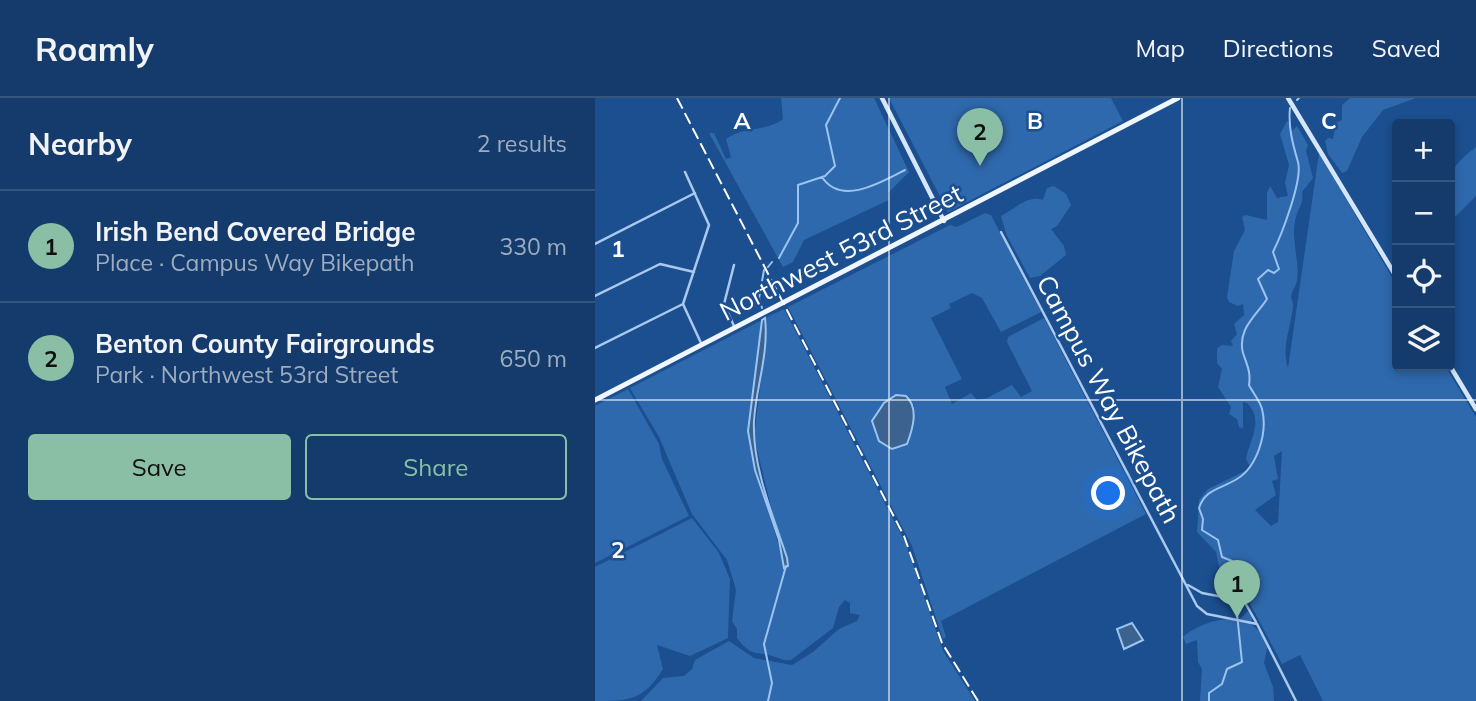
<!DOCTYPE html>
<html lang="en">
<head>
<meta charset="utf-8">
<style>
	body { margin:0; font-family:Mulish,sans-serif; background:#1d4271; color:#f1f3f6 }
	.controls { position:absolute; right:21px; top:21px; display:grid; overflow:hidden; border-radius:7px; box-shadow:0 4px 10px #0003 }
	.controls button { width:63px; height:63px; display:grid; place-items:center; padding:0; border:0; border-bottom:2px solid #33557e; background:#143b6b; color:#f1f3f6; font:35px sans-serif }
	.you { position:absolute; left:514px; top:396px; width:24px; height:24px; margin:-18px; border:5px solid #fff; border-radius:50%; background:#1a73e8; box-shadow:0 0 0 10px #1a73e833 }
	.badge { display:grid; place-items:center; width:46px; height:46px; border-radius:50%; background:#8abfa5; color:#111; font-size:23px; font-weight:700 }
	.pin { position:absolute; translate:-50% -58px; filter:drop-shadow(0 2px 4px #0008) }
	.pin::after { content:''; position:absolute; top:37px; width:24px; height:21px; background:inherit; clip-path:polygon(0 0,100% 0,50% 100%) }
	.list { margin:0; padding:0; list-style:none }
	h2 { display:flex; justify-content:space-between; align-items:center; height:91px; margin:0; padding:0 28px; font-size:30px }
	h2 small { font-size:23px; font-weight:400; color:#9dadc1 }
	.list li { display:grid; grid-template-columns:46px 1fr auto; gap:21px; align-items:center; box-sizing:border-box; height:112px; padding:0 28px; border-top:2px solid #33557e }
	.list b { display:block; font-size:26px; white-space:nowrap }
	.list p { margin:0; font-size:23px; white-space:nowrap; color:#9dadc1 }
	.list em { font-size:23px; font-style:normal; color:#9dadc1 }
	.actions { display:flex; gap:14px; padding:21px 28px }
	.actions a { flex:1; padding:16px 0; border:2px solid #8abfa5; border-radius:7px; text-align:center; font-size:24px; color:#8abfa5 }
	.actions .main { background:#8abfa5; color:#111 }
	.icon { flex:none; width:38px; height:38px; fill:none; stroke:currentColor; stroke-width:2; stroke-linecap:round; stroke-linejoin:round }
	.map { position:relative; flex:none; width:881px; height:603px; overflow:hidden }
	header { display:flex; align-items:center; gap:42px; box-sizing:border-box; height:98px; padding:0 35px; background:#143b6b; border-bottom:2px solid #33557e }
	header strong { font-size:33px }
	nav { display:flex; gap:38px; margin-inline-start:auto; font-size:24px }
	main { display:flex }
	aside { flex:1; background:#143b6b }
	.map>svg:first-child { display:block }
	.green { fill:#2e69ad; fill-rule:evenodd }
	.water { fill:#3c6290; stroke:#9cc4f0; stroke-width:2 }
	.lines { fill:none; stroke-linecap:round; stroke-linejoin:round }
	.stream { stroke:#9cc4f0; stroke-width:2 }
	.pedestrian { stroke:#a9c9ee; stroke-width:2.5 }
	.minor { stroke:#a9c9ee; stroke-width:2.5 }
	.secondary { stroke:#d6e6fa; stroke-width:4.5 }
	.primary { stroke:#f0f6ff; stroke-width:5 }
	.rail { stroke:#fff; stroke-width:2; stroke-dasharray:12 5; stroke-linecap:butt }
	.grid { fill:none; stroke:#fff; stroke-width:2; stroke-opacity:0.55 }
	.labels { text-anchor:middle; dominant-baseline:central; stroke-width:5; stroke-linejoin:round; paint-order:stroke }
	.street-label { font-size:26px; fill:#fff; stroke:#1b4f8f }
	.grid-label { font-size:23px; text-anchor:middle; font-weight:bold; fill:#fff; stroke:#1b4f8f; stroke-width:5; stroke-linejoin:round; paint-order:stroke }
</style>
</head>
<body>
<header>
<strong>Roamly</strong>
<nav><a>Map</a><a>Directions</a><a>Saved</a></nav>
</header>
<main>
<aside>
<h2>Nearby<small>2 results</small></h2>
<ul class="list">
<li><span class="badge">1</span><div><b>Irish Bend Covered Bridge</b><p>Place · Campus Way Bikepath</p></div><em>330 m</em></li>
<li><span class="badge">2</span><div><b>Benton County Fairgrounds</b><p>Park · Northwest 53rd Street</p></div><em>650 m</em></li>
</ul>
<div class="actions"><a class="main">Save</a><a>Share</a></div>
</aside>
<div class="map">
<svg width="881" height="603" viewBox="0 0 881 603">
	<rect width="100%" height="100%" fill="#1b4f8f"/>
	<!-- green -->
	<path class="green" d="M186,0h93l35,74 -21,21 1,7 -85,40 -11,22 -10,5 -74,-134h5l12,26 5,-2 -5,-18c17,-13 40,-7 57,-20z
		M294,0h222l12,23 -175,91z
		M755,0h66l-33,12 -21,27 -15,34 -5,2 -14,-19 -3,-13 3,-3 5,1 3,-16 6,-3v-15z
		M692,23l4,2v9l6,-6 11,19 -2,6 7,27 -11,14c2,12 -3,14 -6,25 -6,21 4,42 1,64 -1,5 -5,10 -6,15 0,4 3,7 2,11 -2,21 -12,39 -5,61l31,-215 78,133v80h48l31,51v284h-153l-23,-46 -18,9 -36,-68h-16l-6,-4 -8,-40 -19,-20 2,-32 9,-11 43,-21 -5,-9c3,-19 19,-38 1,-56l-4,-1v27l-4,-2 -2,-8 -8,-5 2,-7 -13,-20 4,-18 -5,-6v-15l5,-3 11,1 -2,-5 6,-7 -3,-10 10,-9 -1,-11 -5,2 -9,-4 -2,-5 7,-46 11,-21 -3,-13 4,-2 21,5v-27l3,-7 7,12 11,-2 -3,-13 4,-18 -9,-31zM687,353l-4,71 -7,4 -16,-16 21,-15 -4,-14 6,-2 -4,-23z
		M881,49v49l-24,24 -2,6c0,-42 -10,-52 26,-79z
		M459,88l12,8 5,11 -14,21 -6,3 13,17 2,9 -26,21 -10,2 -24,-44 -5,-18c12,-6 27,-22 42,-16l4,-12z
		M390,115l6,2 50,97 -40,20 -19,-34 -10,-5 -23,11 2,4 -20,10 31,61 -17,8 7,17 19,-11 6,7 10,-2 25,-13 9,12 11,-6 -25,-49 1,-5 36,-19 102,196 -205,107 5,16 -3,2 -31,-93 -124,-239 162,-82 7,2zM301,297l18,10 -5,34 -30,2 -7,-20 12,-18z
		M189,211l121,233 38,109 32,50h-334l22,-23 21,-2 8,-7 3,-9 34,-19 25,17 38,7 21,-13 26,-23 18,-8 3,-6 -10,-2v-10l-5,-3 -6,7 -6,21 -42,32c-8,1 -9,-1 -16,-3 -20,-7 -23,1 -38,-19v-9l-5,-8 4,-31 -9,-30 -35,-46 -33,-77 -29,-49 132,-68 -14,111 7,39 31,98 -32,-131 12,-97 -1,-22z
		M33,291l31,55 3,15 27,57 -94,47v-157z
		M97,420l27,35 11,26 -2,59 -38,18 -33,-11 6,24c-20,32 -34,32 -68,32v-134z
		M653,513l5,6 -3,6 11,10 6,15 -3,15 9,24 1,14h-74l2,-32 -4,-7 -1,-22 -11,4 -3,-7c12,-11 41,-22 55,-16z"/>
	<!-- water -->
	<path class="water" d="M170,220c4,36 -9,69 -11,103 -2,46 19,94 33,137l1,8 -4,2 -5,-28 -24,-70 -7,-39 14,-111z
		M301,297l10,1c13,12 7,32 1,48l-15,5 -13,-8 -7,-20 12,-18z
		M537,525l11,17 -19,9 -7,-20z"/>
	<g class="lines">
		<!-- stream -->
		<path class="stream" d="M702,2l2,-2
			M227,79c19,29 58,6 83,-7
			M184,160l19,-35v-38l27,-9 10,-10 -9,-41 14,-27
			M173,169l4,-5
			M167,210l-3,-10 5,-28
			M640,496l-4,-14 1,-19 -10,-4 -4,-17 -16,-10 1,-11 -4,-11c6,-19 22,-19 38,-29 20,-12 31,-46 25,-70 -2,-8 -9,-16 -13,-24 2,-13 -2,-20 -6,-32 -6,-24 13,-37 24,-54l-9,-20 10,-9 6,3 5,-4 -6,-17c8,-16 30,-72 25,-90 -5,-17 -10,-35 -8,-54
			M173,603l4,-18 -8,-39 22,-78
			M614,603v-8l13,-9 5,-15 15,-7 -6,-58"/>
		<!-- pedestrian -->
		<path class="pedestrian" d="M406,134l196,374 10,8 50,10 39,77
			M593,487l14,8 42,8 12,21"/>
		<!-- minor -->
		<path class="minor" d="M90,74l24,53 -26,79 18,39
			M0,146l100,-51
			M0,198l65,-32 34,8
			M139,228l-10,-22 10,-39
			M0,250l88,-44"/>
		<!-- secondary -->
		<path class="secondary" d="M287,0l62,123
			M693,0l109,180
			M855,268l26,43"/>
		<!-- primary -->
		<path class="primary" d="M0,302l583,-302"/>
		<!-- rail -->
		<path class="rail" d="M82,0l227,438 38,107 36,58"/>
	</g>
	<!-- grid -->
	<path class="grid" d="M294,0v603M587,0v603M0,302h881"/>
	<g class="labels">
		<!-- street labels -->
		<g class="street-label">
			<text transform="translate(246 154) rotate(-27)">Northwest 53rd Street</text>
			<text transform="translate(514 301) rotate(62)">Campus Way Bikepath</text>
		</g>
	</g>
	<g class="grid-label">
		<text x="147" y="31">A</text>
		<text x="440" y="31">B</text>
		<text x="734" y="31">C</text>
		<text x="23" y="159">1</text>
		<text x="23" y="460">2</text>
	</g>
</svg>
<div class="controls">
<button>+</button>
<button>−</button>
<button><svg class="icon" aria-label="locate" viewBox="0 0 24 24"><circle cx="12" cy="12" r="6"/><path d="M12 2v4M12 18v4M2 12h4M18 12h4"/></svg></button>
<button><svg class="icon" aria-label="layers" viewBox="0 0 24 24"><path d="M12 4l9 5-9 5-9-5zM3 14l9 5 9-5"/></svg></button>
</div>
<div class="you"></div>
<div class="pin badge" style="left:642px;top:520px">1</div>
<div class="pin badge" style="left:385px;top:68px">2</div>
</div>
</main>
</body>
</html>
